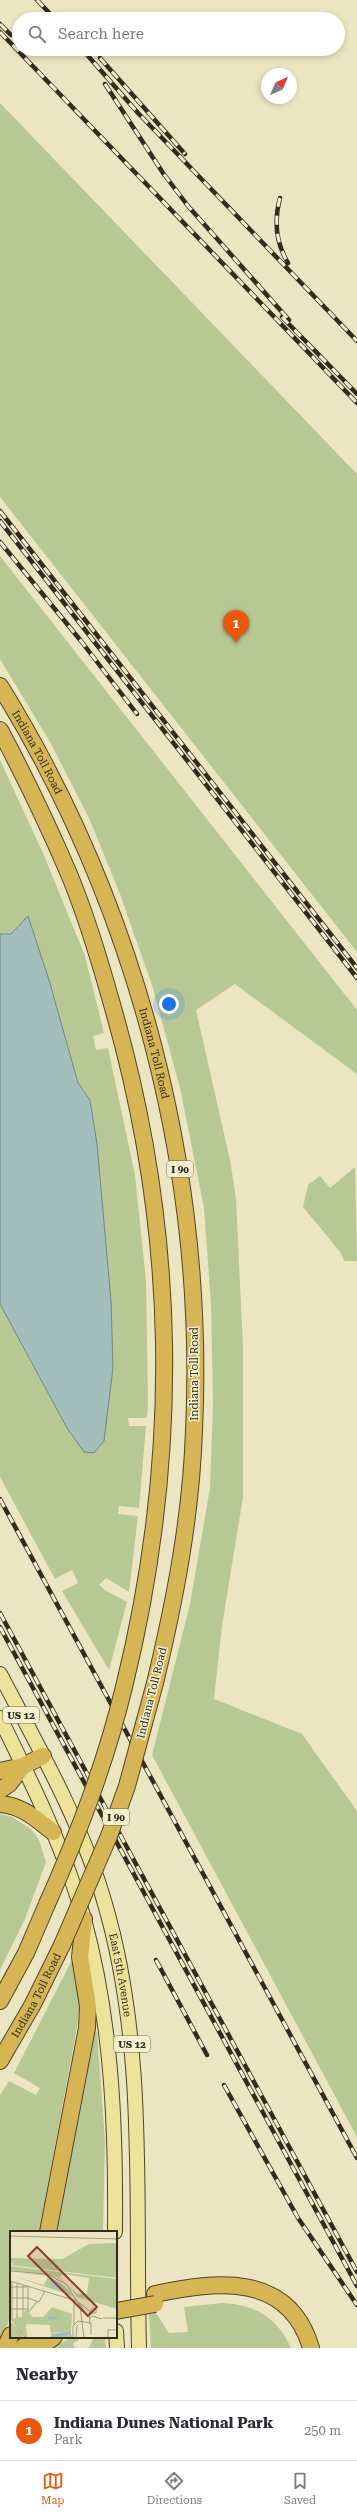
<!DOCTYPE html>
<html lang="en">
<head>
<meta charset="utf-8">
<style>
	body { margin:0; font-family:"Roboto Serif",serif; background:#f2f2f3; color:#2b2b33 }
	.compass { position:absolute; left:261px; top:68px; width:36px; height:36px; border-radius:50%; background:#fff; box-shadow:0 2px 6px #0003; rotate:45deg }
	.you { position:absolute; left:169px; top:1004px; width:14px; height:14px; margin:-10px; border:3px solid #fff; border-radius:50%; background:#1a73e8; box-shadow:0 0 0 6px #1a73e833 }
	.badge { display:grid; place-items:center; width:26px; height:26px; border-radius:50%; background:#ea580c; color:#fff; font-size:13px; font-weight:700 }
	.pin { position:absolute; translate:-50% -33px; filter:drop-shadow(0 1px 2px #0008) }
	.pin::after { content:''; position:absolute; top:21px; width:14px; height:12px; background:inherit; clip-path:polygon(0 0,100% 0,50% 100%) }
	.list { margin:0; padding:0; list-style:none }
	h2 { display:flex; justify-content:space-between; align-items:center; height:52px; margin:0; padding:0 16px; font-size:17px }
	h2 small { font-size:13px; font-weight:400; color:#7c7c81 }
	.list li { display:grid; grid-template-columns:26px 1fr auto; gap:12px; align-items:center; box-sizing:border-box; height:60px; padding:0 16px; border-top:1px solid #e1e1e2 }
	.list b { display:block; font-size:15px; white-space:nowrap }
	.list p { margin:0; font-size:13px; white-space:nowrap; color:#7c7c81 }
	.list em { font-size:13px; font-style:normal; color:#7c7c81 }
	.icon { flex:none; width:22px; height:22px; fill:none; stroke:currentColor; stroke-width:2; stroke-linecap:round; stroke-linejoin:round }
	.map { position:relative; flex:none; width:357px; height:2348px; overflow:hidden }
	.search { position:absolute; background:#fff; box-shadow:0 2px 6px #0003; left:12px; right:12px; top:12px; height:44px; display:flex; align-items:center; gap:10px; box-sizing:border-box; padding:0 14px; border-radius:22px; color:#7c7c81; font-size:15px }
	.sheet { height:112px; background:#fff }
	nav { display:flex; justify-content:space-around; align-items:center; box-sizing:border-box; height:56px; border-top:1px solid #e1e1e2; background:#fff; font-size:11px; color:#7c7c81 }
	nav a { display:grid; justify-items:center; gap:2px }
	nav .on { color:#ea580c }
	.map>svg:first-child { display:block }
	.green { fill:#b8c895 }
	.water { fill:#a3bdba; stroke:#6b8a88 }
	.lines { fill:none; stroke-linecap:round; stroke-linejoin:round }
	.primary-casing { stroke:#50442e; stroke-width:16 }
	.highway-casing { stroke:#50442e; stroke-width:18 }
	.primary { stroke:#ece29a; stroke-width:14 }
	.highway { stroke:#d6b555; stroke-width:16 }
	.rail-casing { stroke:#332c1d; stroke-width:4.5 }
	.rail { stroke:#f3efcf; stroke-width:3; stroke-dasharray:9; stroke-linecap:butt }
	.highway-bridge-casing { stroke:#50442e; stroke-width:18; stroke-linecap:butt }
	.highway-bridge { stroke:#d6b555; stroke-width:16 }
	.labels { text-anchor:middle; dominant-baseline:central; stroke-width:3; stroke-linejoin:round; paint-order:stroke }
	.shield { fill:#f3efcf; stroke:#6d6652; stroke-width:1 }
	.shield-label { font-size:10px; font-weight:bold; fill:#332c1d }
	.street-label { font-size:11px; fill:#332c1d; stroke:#f3efcf }
	.inset-river { fill:none; stroke:#a3bdba; stroke-width:2 }
	.inset-road { fill:none; stroke:#a19c7f; stroke-width:1 }
	.view { fill:#8e3f2d; fill-opacity:0.15; stroke:#8e3f2d; stroke-width:2 }
	.inset-edge { fill:none; stroke:#332c1d; stroke-width:2 }
</style>
</head>
<body>
<div class="map">
<svg width="357" height="2348" viewBox="0 0 357 2348">
	<rect width="100%" height="100%" fill="#ebe6c1"/>
	<!-- green -->
	<path class="green" d="M0,103l357,371v478l-357,-455z
		M0,556l357,454v64l-122,-90 -39,26 34,150 6,38 7,148v151l-21,129 -8,73 88,35 55,77v326l-205,-382 38,-151 20,-116 3,-85 -2,-98 -7,-97 -24,-120 -28,-103 -32,-91 -31,-76 -39,-76 -50,-83z
		M0,760l43,93 42,103 19,77 -11,3 3,14 12,-2 27,127 11,106 2,121 -1,16h-19l1,8h17l-7,82 -20,-2 -1,8 20,2 -9,76 -23,-14 -7,7 6,5 22,12 -18,68 -47,-79 16,-8 -6,-13 -17,9 -55,-102v-173l67,124 44,-127 -14,-157 -7,-44 -12,-17 -50,-166 -17,17h-11z
		M355,1167l2,94h-13l-3,-8 -38,-46 5,-22 12,-9 10,12z
		M0,1814l12,3 19,12 8,11 7,22 -21,57 -25,51z
		M72,1960l8,41 -3,26 -38,205h-28v84l-11,24v-245l9,-14 27,14 4,-7 -26,-15z
		M93,2029l4,3 8,109 -2,91h-49z
		M222,2303c32,1 56,15 69,45h-140l-2,-34 7,-1 13,20 19,-1 -4,-25z
		M72,2337h6l1,3 -6,3 2,5h-22z
		M94,2337h11l1,11h-17z"/>
	<!-- water -->
	<path class="water" d="M28,916l21,64 29,103 12,17 7,44 14,157 2,67 -9,73 -10,12 -10,-1 -17,-24 -67,-124v-370h11z"/>
	<g class="lines">
		<!-- primary casing -->
		<g class="primary-casing">
			<g id="primary">
				<path id="s1" d="M0,1674c39,74 82,149 105,230 42,144 30,296 34,444"/>
				<path d="M0,1718c32,65 65,132 84,201 28,103 32,207 31,313"/>
				<path d="M116,2331l1,17"/>
			</g>
		</g>
		<!-- highway casing -->
		<g class="highway-casing">
			<g id="highway">
				<path id="s2" d="M0,686c137,221 206,486 194,745 -3,86 -19,169 -39,252"/>
				<path d="M0,730c25,47 48,95 69,144 17,41 30,84 42,127 67,229 70,455 13,686"/>
				<path d="M0,1771l23,-5 20,-10"/>
				<path d="M0,1790l9,-6 14,-18"/>
				<path d="M0,1804c23,2 35,14 53,28"/>
				<path d="M0,2001l26,-48 21,-49"/>
				<path id="s3" d="M0,2061l33,-57 29,-59"/>
				<path d="M48,2232l39,-204 1,-22 -8,-49 4,-38"/>
				<path d="M155,2294c61,-13 134,-22 156,54"/>
				<path d="M5,2348l6,-13"/>
				<path d="M22,2348l15,-11"/>
				<path d="M38,2348l16,-11"/>
			</g>
		</g>
		<!-- primary -->
		<use href="#primary" class="primary"/>
		<!-- highway -->
		<use href="#highway" class="highway"/>
		<!-- rail casing -->
		<g class="rail-casing">
			<path id="rail" d="M37,0l18,19
				M0,24l11,11
				M0,32l357,371
				M82,49l56,64 219,228
				M100,58l85,96
				M105,84l58,89 25,33 101,114
				M280,198c-6,22 -4,45 8,65
				M282,317l75,77
				M0,511l357,457
				M0,521l357,457
				M0,542l81,99 56,73
				M0,1499l357,659
				M0,1613l357,659
				M0,1627l357,659
				M156,1960l51,95
				M224,2085l74,133 59,87"/>
		</g>
		<!-- rail -->
		<use href="#rail" class="rail"/>
		<!-- highway-bridge casing -->
		<g class="highway-bridge-casing">
			<path id="highway-bridge" d="M47,1904c32,-72 58,-139 77,-217
				M62,1945l47,-109 18,-50 28,-103
				M116,2311l39,-7"/>
		</g>
		<!-- highway-bridge -->
		<use href="#highway-bridge" class="highway-bridge"/>
	</g>
	<g class="labels">
		<!-- shield labels -->
		<g class="shield">
			<rect x="167" y="1161" width="26" height="16" rx="3"/>
			<rect x="3" y="1707" width="36" height="16" rx="3"/>
			<rect x="103" y="1809" width="26" height="16" rx="3"/>
			<rect x="114" y="2036" width="36" height="16" rx="3"/>
		</g>
		<g class="shield-label">
			<text x="180" y="1169">I 90</text>
			<text x="21" y="1715">US 12</text>
			<text x="116" y="1817">I 90</text>
			<text x="132" y="2044">US 12</text>
		</g>
		<!-- street labels -->
		<g class="street-label">
			<text stroke="none"><textPath href="#s2" startOffset="76">Indiana Toll Road</textPath></text>
			<text stroke="none"><textPath href="#s2" startOffset="400">Indiana Toll Road</textPath></text>
			<text transform="translate(194 1374) rotate(-90)">Indiana Toll Road</text>
			<text transform="translate(152 1693) rotate(-76)">Indiana Toll Road</text>
			<text stroke="none"><textPath href="#s1" startOffset="326">East 5th Avenue</textPath></text>
			<text stroke="none"><textPath href="#s3" startOffset="75">Indiana Toll Road</textPath></text>
		</g>
	</g>
	<!-- overview -->
	<g transform="translate(10 2231)">
		<rect width="107" height="107" fill="#ebe6c1"/>
		<path d="M107,12v35l-107,-13 4,-1 -4,-2v-4l52,1 27,-15zM0,35l107,13v30l-40,-12 -6,-8 -14,-12 -47,-7zM54,43l25,4 -2,16h-10l-18,-17zM0,41l36,3 18,10 9,11 -63,-21 34,10 4,-9zM26,70l2,1 -9,11 4,4h10l9,-10 20,7 -1,17 -20,2 1,4 20,-2v3h-21l-1,-13 -22,-1 -2,1 1,13 -15,-19h6l-6,-1 10,-1 4,-8h4zM0,90l11,11 3,6 -14,-1z" fill="#b8c895" fill-rule="evenodd"/>
		<path d="M42,48l8,4 7,8 -17,-5zM61,100v4l-12,2h-7l-1,-3z" fill="#a3bdba"/>
		<path class="inset-river" d="M37,85l3,3 9,-2"/>
		<path class="inset-road" d="M0,5l107,3M0,40l37,3 19,10 14,22 4,32M0,50l67,20 14,11M2,50v39l14,18M7,53v34M13,54v30M0,56h17M0,67h18l11,4 6,-11M64,69v25M69,72l9,14M0,78h18v-23M93,87h14M79,89l3,-4 10,3M80,93l-1,-11 4,-5 3,1v4h-4M63,107v-12l5,-5 13,2v12M66,107l1,-13M98,107v-8h9"/>
		<path class="view" d="M27,16l60,60 -9,9 -60,-60z"/>
		<rect width="107" height="107" class="inset-edge"/>
	</g>
</svg>
<svg class="compass" viewBox="-18 -18 36 36"><path d="M0-13l5 13h-10z" fill="#e53935"/><path d="M0 13l5-13h-10z" fill="#7c7c81"/></svg>
<div class="you"></div>
<div class="pin badge" style="left:236px;top:643px">1</div>
<div class="search"><svg class="icon" aria-label="search" viewBox="0 0 24 24"><circle cx="10" cy="10" r="6"/><path d="M15 15l6 6"/></svg>Search here</div>
</div>
<section class="sheet">
<h2>Nearby<small></small></h2>
<ul class="list">
<li><span class="badge">1</span><div><b>Indiana Dunes National Park</b><p>Park</p></div><em>250 m</em></li>
</ul>
</section>
<nav>
<a class="on"><svg class="icon" aria-label="map" viewBox="0 0 24 24"><path d="M3 6l6-2 6 2 6-2v14l-6 2-6-2-6 2zM9 4v14M15 6v14"/></svg>Map</a>
<a><svg class="icon" aria-label="directions" viewBox="0 0 24 24"><path d="M12 3l9 9-9 9-9-9zM9 14v-3h6M13 9l2 2-2 2"/></svg>Directions</a>
<a><svg class="icon" aria-label="saved" viewBox="0 0 24 24"><path d="M7 4h10v16l-5-4-5 4z"/></svg>Saved</a>
</nav>
</body>
</html>
